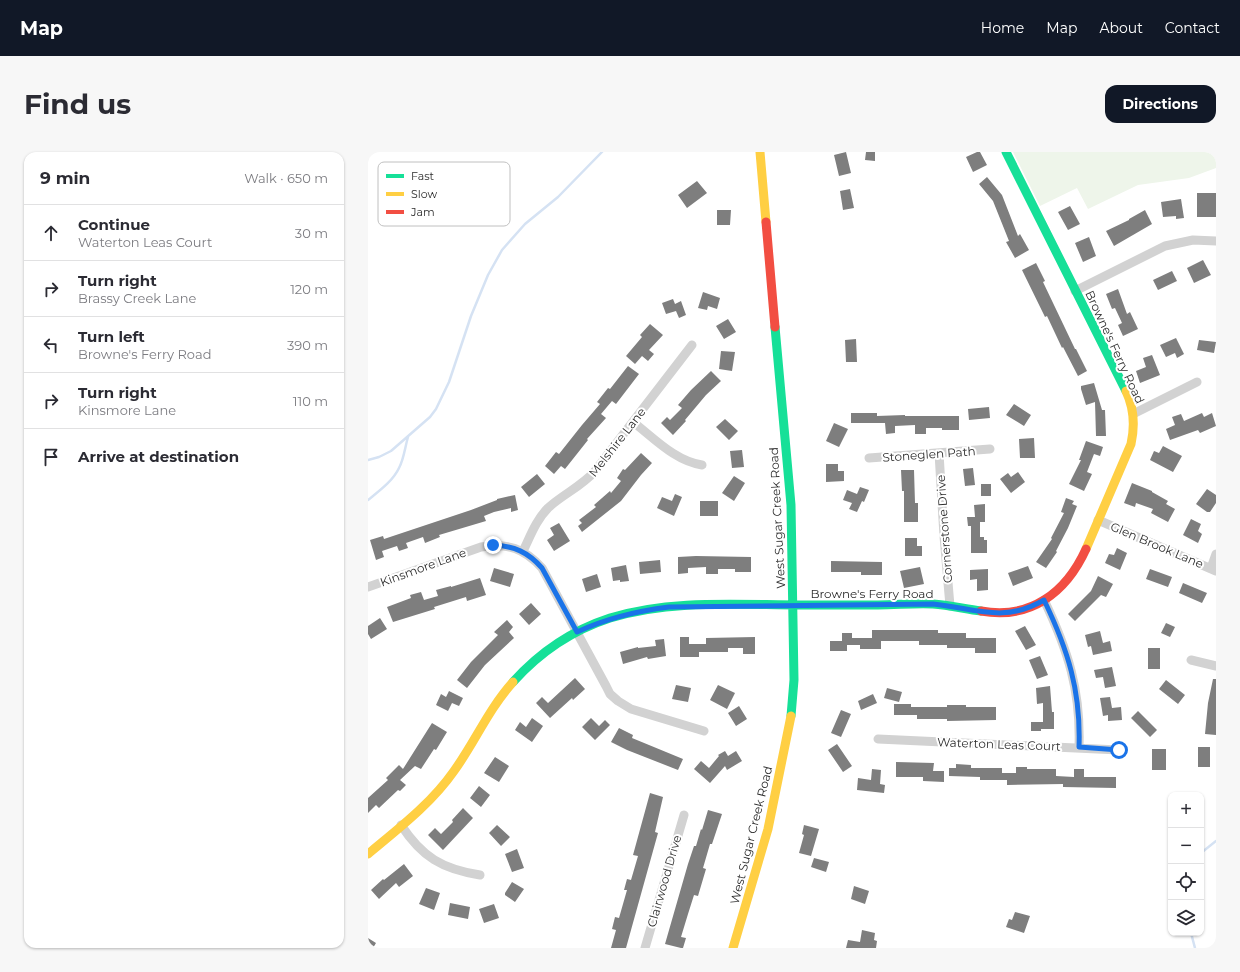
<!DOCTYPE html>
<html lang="en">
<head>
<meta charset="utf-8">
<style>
	body { margin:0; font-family:Montserrat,sans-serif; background:#f7f7f7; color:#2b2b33 }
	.controls { position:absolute; right:12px; bottom:12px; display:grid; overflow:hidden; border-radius:8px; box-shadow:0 1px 3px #0004 }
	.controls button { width:36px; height:36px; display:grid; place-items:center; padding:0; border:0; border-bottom:1px solid #e1e1e2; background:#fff; color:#2b2b33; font:20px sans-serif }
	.stop { position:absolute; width:12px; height:12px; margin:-9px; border:3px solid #1a73e8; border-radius:50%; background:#fff }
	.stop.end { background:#1a73e8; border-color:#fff; box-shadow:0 1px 4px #0008 }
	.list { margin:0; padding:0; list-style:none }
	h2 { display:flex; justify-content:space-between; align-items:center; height:52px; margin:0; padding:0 16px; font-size:17px }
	h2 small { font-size:13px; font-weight:400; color:#7c7c81 }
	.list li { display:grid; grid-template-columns:26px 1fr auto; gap:12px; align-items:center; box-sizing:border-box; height:56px; padding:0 16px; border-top:1px solid #e1e1e2 }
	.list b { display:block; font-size:15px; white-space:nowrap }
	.list p { margin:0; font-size:13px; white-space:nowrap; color:#7c7c81 }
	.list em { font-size:13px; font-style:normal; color:#7c7c81 }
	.icon { flex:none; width:22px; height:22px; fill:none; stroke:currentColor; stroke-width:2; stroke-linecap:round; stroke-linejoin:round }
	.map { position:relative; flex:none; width:848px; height:796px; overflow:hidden; border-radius:12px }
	header { display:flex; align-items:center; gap:24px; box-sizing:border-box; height:56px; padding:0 20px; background:#111827; color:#fff }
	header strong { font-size:19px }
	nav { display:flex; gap:22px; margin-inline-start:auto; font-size:14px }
	.intro { display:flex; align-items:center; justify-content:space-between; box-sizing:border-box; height:96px; padding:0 24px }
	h1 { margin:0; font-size:28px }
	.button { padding:10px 18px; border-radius:12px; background:#111827; color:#fff; font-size:14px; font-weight:700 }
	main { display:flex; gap:24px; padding:0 24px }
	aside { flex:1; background:#fff; border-radius:12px; box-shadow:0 1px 3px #0004 }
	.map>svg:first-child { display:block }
	.green { fill:#eef5ea }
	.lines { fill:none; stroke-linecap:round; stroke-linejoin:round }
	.stream { stroke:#d5e2f3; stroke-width:2.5 }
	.building { fill:#7e7e7e }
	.street { stroke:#d2d2d2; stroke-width:9 }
	.fast { stroke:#16e098; stroke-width:9 }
	.slow { stroke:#ffcf43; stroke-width:9 }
	.jam { stroke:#f24e42; stroke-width:9 }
	.route { stroke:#1a73e8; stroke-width:5 }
	.labels { text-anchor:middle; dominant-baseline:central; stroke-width:4; stroke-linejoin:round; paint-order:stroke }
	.street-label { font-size:12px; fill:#2d2d2d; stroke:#fff }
	.key { fill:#fff; stroke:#c0c0c0; stroke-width:1 }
	.key-label { font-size:11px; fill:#2d2d2d }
</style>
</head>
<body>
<header>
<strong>Map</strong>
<nav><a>Home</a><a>Map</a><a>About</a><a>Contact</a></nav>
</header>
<div class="intro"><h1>Find us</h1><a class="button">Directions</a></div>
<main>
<aside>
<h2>9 min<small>Walk · 650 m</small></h2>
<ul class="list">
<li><svg class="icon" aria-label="ahead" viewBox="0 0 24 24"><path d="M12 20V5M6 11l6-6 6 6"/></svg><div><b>Continue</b><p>Waterton Leas Court</p></div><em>30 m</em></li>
<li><svg class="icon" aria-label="right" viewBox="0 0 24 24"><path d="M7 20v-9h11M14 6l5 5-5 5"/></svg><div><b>Turn right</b><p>Brassy Creek Lane</p></div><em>120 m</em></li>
<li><svg class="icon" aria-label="left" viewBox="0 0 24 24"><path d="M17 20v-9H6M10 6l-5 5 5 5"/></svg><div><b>Turn left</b><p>Browne's Ferry Road</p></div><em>390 m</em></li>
<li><svg class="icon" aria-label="right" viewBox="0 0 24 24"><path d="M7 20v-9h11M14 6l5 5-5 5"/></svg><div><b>Turn right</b><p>Kinsmore Lane</p></div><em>110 m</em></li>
<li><svg class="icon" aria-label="arrive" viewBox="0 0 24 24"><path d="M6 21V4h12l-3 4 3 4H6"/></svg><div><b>Arrive at destination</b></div></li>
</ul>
</aside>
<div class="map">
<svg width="848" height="796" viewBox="0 0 848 796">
	<rect width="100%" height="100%" fill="#fff"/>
	<!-- green -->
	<path class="green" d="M645,0h203v16l-27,10 -51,7 -50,24 -11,-21 -37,18z"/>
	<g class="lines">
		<!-- stream -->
		<path class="stream" d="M0,308l11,-3 12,-6 39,-34 6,-8 13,-27 22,-66 17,-41 14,-25 23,-26 33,-27 44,-45
			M0,348c11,-9 25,-19 31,-32 5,-9 6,-21 9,-31
			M833,701l15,-12
			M823,781l4,15"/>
	</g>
	<!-- building -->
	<path class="building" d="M478,0l5,21 -12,3 -5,-21z
		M498,0h9v9l-10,-1z
		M609,0h3l7,13 -14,7 -7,-15z
		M619,25l15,18 16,41 2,-2 9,16 -14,8 -9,-16 3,-1 -16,-40 -14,-17z
		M329,29l10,12 -20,15 -9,-13z
		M482,37l4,19 -11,2 -3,-19z
		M829,41h19v24h-19z
		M813,47l3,19 -8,1v-3l-13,1 -2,-15z
		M702,54l10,18 -12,6 -10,-18z
		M349,58h14l-1,15h-13z
		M777,58l7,14 -38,22 -8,-15 23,-11v-1z
		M721,85l7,19 -13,6 -8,-19z
		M835,108l8,15 -17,8 -7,-15z
		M668,111l9,18 -2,1 32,67h1l11,22 -9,5 -15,-29 -1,1 -15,-32 -2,1 -23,-47z
		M804,119l5,10 -19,9 -5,-10z
		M750,137l9,25 3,-2 8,17 -15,7 -5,-11 4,-2 -7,-15 -3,1 -6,-15z
		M335,140l17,6 -3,11 -9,-3 -1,4 -9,-2z
		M305,147l2,5 6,-3 5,14 -7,3 -3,-7 -10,3 -4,-11z
		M360,167l8,13 -12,7 -8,-13z
		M282,172l13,11 -14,15 5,4 -6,7 -6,-5 -7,8 -9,-8 16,-19 -2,-2z
		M808,186l8,16 -7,4 -2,-5 -9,4 -6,-12z
		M488,187l1,23h-11l-1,-22z
		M831,188l17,2 -2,11 -17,-3z
		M353,199l14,1 -3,19 -13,-2z
		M784,203l8,20 -20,8 -4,-12 10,-4 -3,-9z
		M260,214l11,8 -23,30 -4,-3 -11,13 5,4 -19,21 1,1 -23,29 -4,-3 -7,8 -9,-8 11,-14 3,2 23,-29 18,-21 -3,-2 11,-14 2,1z
		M343,219l10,10 -15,14 -21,25 1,1 -13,14 -12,-12 6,-6 3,3 12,-12 -4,-3 13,-15z
		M726,231l8,27h3l1,26h-10l-1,-34 -9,3 -5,-16v-3z
		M646,252l17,11 -7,11 -18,-11z
		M621,255l1,11 -21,2 -1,-11z
		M483,261h26v3l28,-1v1h54v14h-17v-2h-16v6h-11v-9l-20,1v7l-9,1 -1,-11h-34z
		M834,261l2,4 8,-4 4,13 -16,7 -2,-3 -28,10 -4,-11 9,-4 -3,-8 9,-3 3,7z
		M357,267l13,12 -9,9 -13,-13z
		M466,271l14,6 -9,18 -13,-6z
		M666,286l1,20h-15l-1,-19z
		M718,289l17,6 -3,9 -6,-2 -7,18 5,2 -8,17 -15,-7 12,-24h-2z
		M795,294l19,10 -9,16 -23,-12 4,-9 5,2z
		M374,298l2,17 -12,1 -2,-17z
		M273,301l11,10 -11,12 -20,26 -39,31 -4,-6 4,-3 -3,-3 17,-13 -2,-2 16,-14 1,2 10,-12 -4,-3 6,-9 2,1z
		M458,312h12v7h6v10l-18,1z
		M605,316l2,17 -10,1 -2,-17z
		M533,318h13l1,33h3v19h-14v-31h-2z
		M650,320l7,10 -14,11 -11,-14 8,-6 3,4z
		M169,322l8,10 -16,13 -8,-10z
		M366,324l11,7 -11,18 -12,-8z
		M764,331l20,8v1l16,9 -2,3 9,5 -7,13 -17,-9 2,-4 -17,-6 -1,4 -11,-4z
		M613,332h10v12h-10z
		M492,335l9,3 -5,12 -2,-1 -5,11 -8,-3 3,-6 -9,-3 4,-10 10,4z
		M839,337l9,6v8l-6,9h-3l-11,-8z
		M307,342l7,3 -8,19 -17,-8 5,-11 10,4z
		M147,343l3,15 -7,2v-4l-17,4 -10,4 2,5 -47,14 1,2 -15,6 -2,-6 -17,6 2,5 -9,3 -2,-5 -15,5 2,6 -8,3 -6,-20 13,-4 1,3 87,-29 26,-10v-1z
		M698,346l8,3 -2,3 5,2 -9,22 -12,23 1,1 -11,16 -10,-6 16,-23 -1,-1 13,-25 -3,-1z
		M332,349h18v15h-18z
		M617,352v18h-5v15h4v3h3v13h-16v-27h-3l-1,-9h8l-1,-12z
		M823,367l10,5 -3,7 4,3 -4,9 -15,-8z
		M191,371l11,18 -16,10 -7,-11 7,-5 -4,-7z
		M537,386h12v8h5v10h-17z
		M749,396l10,5 -7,17 -15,-7 4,-9 5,1z
		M328,404l55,1v15h-16v-3h-17v5h-12v-7l-18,1v5l-10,1v-17z
		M292,408l1,12 -21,2 -1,-12z
		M463,409l51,1v13h-21v-3h-30z
		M258,413l3,16 -9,1v-2l-7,1 -2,-13z
		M660,414l5,12 -20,8 -5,-13z
		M552,415l4,17 -20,4 -4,-17z
		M126,416l20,6 -4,13 -20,-6z
		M620,417v21l-11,1v-12l-7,1v-10z
		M782,417l22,8 -4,10 -22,-8z
		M229,422l4,13 -15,5 -4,-13z
		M730,424l15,8 -7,13 -5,-2 -26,26 -7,-7 23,-23z
		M112,426l6,17 -19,6 -1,-4 -32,10 1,2 -42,13 -6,-15 24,-9 -1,-3 11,-3 3,8 14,-4 -2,-6 15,-4v1z
		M815,431l24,10 -5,10 -23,-10z
		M163,451l10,11 -12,11 -10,-11z
		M12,466l7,11 -16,10 -3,-5v-8z
		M139,468l6,7 -4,5 5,6 -29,27 -18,23 -10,-8 14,-18 27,-27 -4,-3z
		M798,471l9,4 -5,10 -9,-4z
		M657,474l11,19 -10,5 -11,-19z
		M504,478h66v3h28v5h30v15h-21v-5h-28v-3h-28v-4h-38v8h-21v-4h-13v6h-17v-10h12v-8h10v5h20z
		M732,479l3,12 7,-2 2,10 -19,4 -2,-9 -3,1 -3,-12z
		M312,485h9v7h17v-6l49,-1v17h-12v-6h-15v4h-29v5h-19z
		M296,487l2,17 -18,3 -1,-2 -24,7 -3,-12 18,-5v1l18,-2 -1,-6z
		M780,496h12v21h-12z
		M672,504l8,19 -11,4 -8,-19z
		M744,515l4,19 -11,2 -2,-11 -7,1 -2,-8z
		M207,526l10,11 -12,11 -1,-2 -22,20 -14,-15 6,-6 6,6z
		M845,527h3v56l-11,-1 3,-31z
		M798,528l19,15 -7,9 -19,-15z
		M308,533l15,3 -3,14 -16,-3z
		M350,533l17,8 -8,16 -17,-9z
		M682,534l2,26h2v17h-13v2h-10v-9h12v-19l-6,1 -1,-16z
		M519,536l15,4 -3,10 -15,-4z
		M81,539l14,7 -4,8 -7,-3 -4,8 -12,-6 5,-11 5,3z
		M505,542l4,9 -16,7 -3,-9z
		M742,545l2,11 9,-1 1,13 -14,1v-6l-5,1 -3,-18z
		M526,552h17v3h36v-2h19v2h30v13l-49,1v-2h-30v-4h-23z
		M371,554l8,13 -11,7 -8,-13z
		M473,558l10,4 -10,23 -10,-4z
		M770,559l19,19 -7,7 -19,-19z
		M164,566l11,8 -11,16 -17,-12 5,-8 6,5z
		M223,566l8,8 6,-6 5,5 -15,15 -13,-13z
		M64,571l15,9 -11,18 -2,-1 -13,20 -6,-3 -15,14 6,5 -6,6 -2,-1 -19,18 -3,-3 -8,8v-15l20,-18 -2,-2 13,-13 4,4z
		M251,576l14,7 -1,3 51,21 -5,11 -51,-20 -16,-8z
		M469,592l15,22 -9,6 -15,-22z
		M830,595h12v20h-12z
		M784,597h14v21h-14z
		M357,599l3,5 8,-5 6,10 -15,9 -2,-4 -15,17 -16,-14 7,-8 8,7 10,-12 -1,-1z
		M127,605l14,9 -10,16 -15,-9z
		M528,610l38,1 -1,8h11v11l-21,-1v-4h-27z
		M588,612l15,1v3h31v5h14v-6h11v2h29v7l18,1v-8h10v8h32v11l-53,-1v-3l-56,1v-5h-27v-3l-31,-1v-8h7z
		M504,617l9,1 -1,14 5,1 -1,8 -27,-3 1,-12 13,2z
		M111,634l11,9 -9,12 -11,-9z
		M282,641l13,4 -8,35 3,1 -32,115h-15l5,-18 -4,-1 3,-12 4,1 8,-28h-3l3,-11 4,1 7,-24 -5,-1z
		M95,656l10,10 -30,32 -15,-15 7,-7 6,6 12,-12 -1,-2z
		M340,658l14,4 -10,30h-2l-7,24 3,1 -8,27 -4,-1 -6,19 -7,23 5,1 -3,10h-2l-16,-4 23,-80 6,-18h2l5,-17 1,1z
		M129,673l13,12 -9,9 -12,-13z
		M436,673l15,4 -8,27 -12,-3 5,-18 -2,-1z
		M149,697l7,19 -12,4 -7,-18z
		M446,706l15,4 -3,10 -15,-5z
		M36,712l9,12 -14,11 -3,-4 -17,16 -8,-9 12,-11 1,1z
		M144,730l12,7 -9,13 -10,-7v-2z
		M486,734l15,5 -4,13 -14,-5z
		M58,736l14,5 -6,17 -15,-6z
		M82,751l20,4 -2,12 -20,-4z
		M126,752l5,14 -15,5 -5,-14z
		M647,760l15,4 -6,17 -18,-6 3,-8 3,1z
		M494,778l13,3 -1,7 3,1 -1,7h-30l2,-8 12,2z
		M0,786l8,5 -3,5h-5z"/>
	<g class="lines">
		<!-- street -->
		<path class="street" d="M707,139l90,-45 28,-6 23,1
			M765,262l64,-32
			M265,270c21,16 42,39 69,43
			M571,301l5,83 6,70
			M501,306l121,-9
			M730,368l118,51
			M155,399c7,-14 13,-31 25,-43 15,-14 33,-21 47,-37l97,-126
			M843,416l5,-14
			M0,435l113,-40c27,-4 43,1 61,21l64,118 4,8 8,7 13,8 73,22
			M676,448c24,50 37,91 35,147
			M823,508l25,6
			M510,587l241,11
			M33,673c21,32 41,44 79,50
			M277,796l39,-133"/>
		<!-- fast -->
		<path class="fast" d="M638,0l120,239
			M407,175l16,178 3,175 -3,36
			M145,530c26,-29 60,-52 97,-64 61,-19 130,-13 193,-13 25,0 50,0 75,0 19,0 37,-2 55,-1 16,1 32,5 48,7"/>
		<!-- slow -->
		<path class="slow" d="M392,0l6,70
			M718,397l45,-105c4,-18 3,-36 -5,-53
			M0,702c30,-25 63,-50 86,-83 21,-29 34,-61 59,-89
			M365,796l35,-119 23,-113"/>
		<!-- jam -->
		<path class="jam" d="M398,70l9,105
			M613,459c49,9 85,-18 105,-62"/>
	</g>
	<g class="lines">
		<!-- route -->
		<path class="route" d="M125,393c21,1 35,7 49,23l35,64c30,-14 60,-21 92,-25l264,-3c42,4 70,20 111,-4 24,50 37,91 35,147l40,3"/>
	</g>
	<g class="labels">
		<!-- street labels -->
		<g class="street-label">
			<text transform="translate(747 195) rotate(65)">Browne's Ferry Road</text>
			<text transform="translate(249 290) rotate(-52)">Melshire Lane</text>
			<text transform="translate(561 302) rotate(-4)">Stoneglen Path</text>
			<text transform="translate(409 366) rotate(-93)">West Sugar Creek Road</text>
			<text transform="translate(576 377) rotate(-94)">Cornerstone Drive</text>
			<text transform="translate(789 393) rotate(23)">Glen Brook Lane</text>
			<text transform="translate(55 415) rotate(-20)">Kinsmore Lane</text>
			<text x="504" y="441">Browne's Ferry Road</text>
			<text transform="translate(631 592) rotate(2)">Waterton Leas Court</text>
			<text transform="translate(383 683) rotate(-76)">West Sugar Creek Road</text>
			<text transform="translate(296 729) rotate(-74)">Clairwood Drive</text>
		</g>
	</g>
	<!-- legend -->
	<rect x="10" y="10" width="132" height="64" rx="6" class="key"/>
	<rect x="18" y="22" width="18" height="4" fill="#16e098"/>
	<rect x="18" y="40" width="18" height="4" fill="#ffcf43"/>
	<rect x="18" y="58" width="18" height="4" fill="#f24e42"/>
	<g class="key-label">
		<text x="43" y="28">Fast</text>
		<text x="43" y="46">Slow</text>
		<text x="43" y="64">Jam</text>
	</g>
</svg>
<div class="controls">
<button>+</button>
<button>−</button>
<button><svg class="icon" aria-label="locate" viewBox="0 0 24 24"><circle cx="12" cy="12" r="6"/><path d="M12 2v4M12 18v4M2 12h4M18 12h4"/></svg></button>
<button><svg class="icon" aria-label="layers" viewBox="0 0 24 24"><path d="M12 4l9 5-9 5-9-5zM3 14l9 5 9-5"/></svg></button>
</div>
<div class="stop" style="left:751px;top:598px"></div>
<div class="stop end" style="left:125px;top:393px"></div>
</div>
</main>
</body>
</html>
